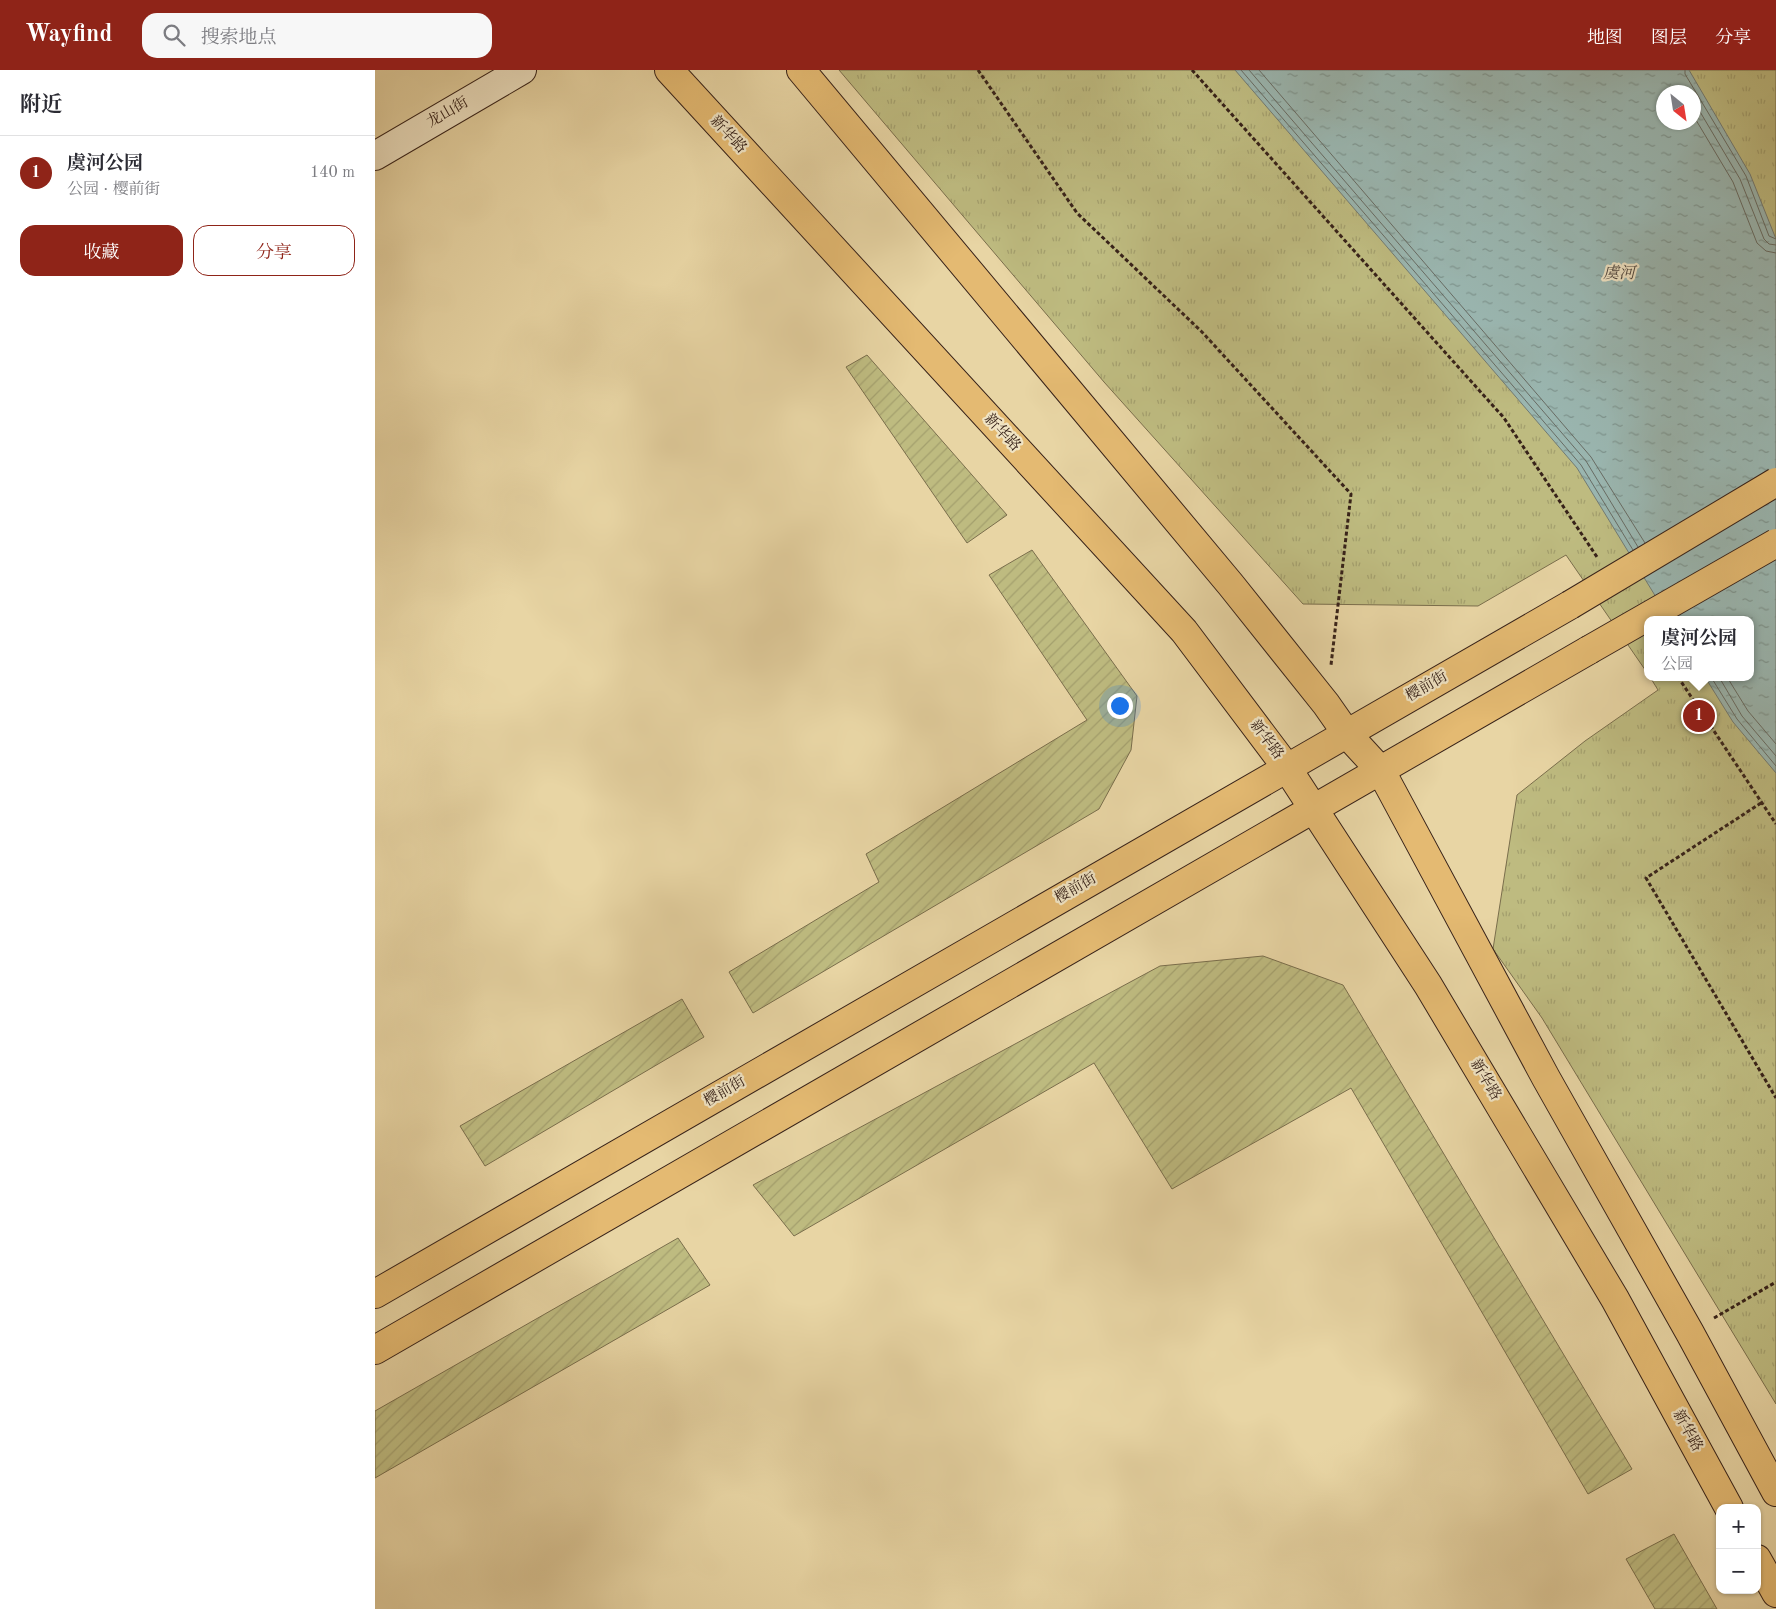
<!DOCTYPE html>
<html lang="zh">
<head>
<meta charset="utf-8">
<style>
	body { margin:0; font-family:"Old Standard TT","Noto Serif SC",serif; background:#f7f7f7; color:#2b2b33 }
	.controls { position:absolute; right:15px; bottom:15px; display:grid; overflow:hidden; border-radius:10px; box-shadow:0 1px 4px #0004 }
	.controls button { width:45px; height:45px; display:grid; place-items:center; padding:0; border:0; border-bottom:1px solid #e1e1e2; background:#fff; color:#2b2b33; font:25px sans-serif }
	.compass { position:absolute; left:1281px; top:15px; width:45px; height:45px; border-radius:50%; background:#fff; box-shadow:0 1px 4px #0004; rotate:150deg }
	.you { position:absolute; left:744px; top:635px; width:18px; height:18px; margin:-12px; border:4px solid #fff; border-radius:50%; background:#1a73e8; box-shadow:0 0 0 8px #1a73e833 }
	.badge { display:grid; place-items:center; width:32px; height:32px; border-radius:50%; background:#8f2418; color:#fff; font-size:16px; font-weight:700 }
	.pin { position:absolute; translate:-50% -50%; border:2px solid #fff; box-shadow:0 1px 5px #0006 }
	.popup { position:absolute; left:1269px; top:546px; width:110px; height:65px; box-sizing:border-box; display:grid; place-content:center; border-radius:10px; background:#fff; filter:drop-shadow(0 1px 4px #0005); font-size:16px; white-space:nowrap; color:#7c7c81 }
	.popup b { font-size:19px; color:#2b2b33 }
	.popup::after { content:''; position:absolute; left:50%; top:100%; margin-left:-10px; border:10px solid transparent; border-top-color:#fff }
	.list { margin:0; padding:0; list-style:none }
	h2 { display:flex; justify-content:space-between; align-items:center; height:65px; margin:0; padding:0 20px; font-size:21px }
	h2 small { font-size:16px; font-weight:400; color:#7c7c81 }
	.list li { display:grid; grid-template-columns:32px 1fr auto; gap:15px; align-items:center; box-sizing:border-box; height:75px; padding:0 20px; border-top:1px solid #e1e1e2 }
	.list b { display:block; font-size:19px; white-space:nowrap }
	.list p { margin:0; font-size:16px; white-space:nowrap; color:#7c7c81 }
	.list em { font-size:16px; font-style:normal; color:#7c7c81 }
	.actions { display:flex; gap:10px; padding:15px 20px }
	.actions a { flex:1; padding:11px 0; border:1px solid #8f2418; border-radius:15px; text-align:center; font-size:18px; color:#8f2418 }
	.actions .main { background:#8f2418; color:#fff }
	.icon { flex:none; width:28px; height:28px; fill:none; stroke:currentColor; stroke-width:2; stroke-linecap:round; stroke-linejoin:round }
	.map { position:relative; flex:none; width:1401px; height:1539px; overflow:hidden }
	header { display:flex; align-items:center; gap:30px; box-sizing:border-box; height:70px; padding:0 25px; background:#8f2418; color:#fff }
	header strong { font-size:24px }
	nav { display:flex; gap:28px; margin-inline-start:auto; font-size:18px }
	.search { width:350px; height:45px; background:#f7f7f7; display:flex; align-items:center; gap:12px; box-sizing:border-box; padding:0 18px; border-radius:15px; color:#7c7c81; font-size:19px }
	main { display:flex }
	aside { flex:1; background:#fff }
	.map>svg:first-child { display:block }
	.park { fill:url(#park-tufts); stroke:#7a6e4c; fill-rule:evenodd }
	.garden { fill:url(#garden-furrows); stroke:#7a6e4c }
	.water { fill:url(#water-ripples); stroke:#727b74; fill-rule:evenodd }
	.lines { fill:none; stroke-linecap:round; stroke-linejoin:round }
	.shore { stroke:#686c64; stroke-width:1 }
	.secondary-casing { stroke:#372219; stroke-width:30 }
	.primary-casing { stroke:#372219; stroke-width:30 }
	.path { stroke:#372219; stroke-width:3; stroke-dasharray:4 2.5; stroke-linecap:butt }
	.secondary { stroke:#f0e4c4; stroke-width:28 }
	.primary { stroke:#e4ba72; stroke-width:28 }
	.primary-bridge-casing { stroke:#372219; stroke-width:30; stroke-linecap:butt }
	.primary-bridge { stroke:#e4ba72; stroke-width:28 }
	.labels { text-anchor:middle; dominant-baseline:central; stroke-width:4.5; stroke-linejoin:round; paint-order:stroke }
	.street-label { font-size:15px; fill:#372219; stroke:#f0e4c4 }
	.water-label { font-size:16px; font-style:italic; fill:#50473f; stroke:#f0e4c4 }
</style>
</head>
<body>
<header>
<strong>Wayfind</strong>
<div class="search"><svg class="icon" aria-label="search" viewBox="0 0 24 24"><circle cx="10" cy="10" r="6"/><path d="M15 15l6 6"/></svg>搜索地点</div>
<nav><a>地图</a><a>图层</a><a>分享</a></nav>
</header>
<main>
<aside>
<h2>附近<small></small></h2>
<ul class="list">
<li><span class="badge">1</span><div><b>虞河公园</b><p>公园 · 樱前街</p></div><em>140 m</em></li>
</ul>
<div class="actions"><a class="main">收藏</a><a>分享</a></div>
</aside>
<div class="map">
<svg width="1401" height="1539" viewBox="0 0 1401 1539">
	<defs>
		<pattern id="park-tufts" width="24" height="20" patternUnits="userSpaceOnUse" patternTransform="scale(1.25)"><rect width="24" height="20" fill="#bebb80"/><path d="M3 7l-1-3M5 7V3M7 7l1-3M15 17l-1-3M17 17v-4M19 17l1-3" fill="none" stroke="#a4a06e"/></pattern>
		<pattern id="garden-furrows" width="10" height="10" patternUnits="userSpaceOnUse" patternTransform="scale(1.25)"><rect width="10" height="10" fill="#bebb80"/><path d="M-1 1l2-2M0 10L10 0M9 11l2-2" fill="none" stroke="#a4a06e"/></pattern>
		<pattern id="water-ripples" width="26" height="14" patternUnits="userSpaceOnUse" patternTransform="scale(1.25)"><rect width="26" height="14" fill="#9ab6b0"/><path d="M2 4q2-2 4 0t4 0M15 11q2-2 4 0t4 0" fill="none" stroke="#7e948e"/></pattern>
	</defs>
	<rect width="100%" height="100%" fill="#e8d5a4"/>
	<filter id="stains"><feTurbulence type="fractalNoise" baseFrequency=".004" numOctaves="4"/><feColorMatrix values="0 0 0 0 .2 0 0 0 0 .09 0 0 0 0 .02 0 0 0 .5 -.17"/></filter>
	<radialGradient id="worn" r=".72"><stop offset=".6" stop-color="#630" stop-opacity="0"/><stop offset="1" stop-color="#630" stop-opacity=".3"/></radialGradient>
	<!-- park -->
	<path class="park" d="M464,0h937v1334l-234,-386 -49,-69 24,-154 68,-54 73,-51 -8,-13h100v-57h-102v54l-82,-119 -88,51 -175,-2 -199,-222zM1288,22h30v30h-30z"/>
	<!-- garden -->
	<path class="garden" d="M492,285l140,160 -40,28 -121,-176z
		M657,480l105,146 -6,54 -32,59 -346,204 -24,-41 150,-90 -13,-28 221,-134 -98,-145z
		M888,886l80,29 289,484 -44,25 -237,-406 -179,101 -78,-126 -300,173 -41,-51 407,-219z
		M307,929l22,38 -219,129 -25,-40z
		M303,1168l32,47 -335,193v-67z
		M1299,1464l43,75h-62l-29,-50z"/>
	<!-- water -->
	<path class="water" d="M860,0h454l61,104 26,65v534l-43,-51 -28,-45h45v-57h-80l-93,-152zM1288,22h30v30h-30z"/>
	<g class="lines">
		<!-- shore -->
		<path class="shore" d="M866,0l340,395 52,85
			M874,0l337,391 52,86
			M884,0l332,387 54,86
			M1310,0v4l61,102 23,60 7,3
			M1318,30l47,79 24,60 5,5 7,1
			M1318,45l40,67 24,61 9,8 10,2
			M1336,607l26,42 39,47
			M1344,607l23,39 34,40
			M1352,607l21,34 28,33"/>
		<!-- secondary casing -->
		<g class="secondary-casing">
			<path id="secondary" d="M0,86l147,-86"/>
		</g>
		<!-- primary casing -->
		<g class="primary-casing">
			<path id="primary" d="M294,0l515,561 103,137 141,217 187,314 114,209
				M426,0l430,515 95,119 21,30 34,37 165,307 144,255 86,159
				M0,1224l1195,-689
				M0,1280l1214,-700
				M1382,1489l19,34"/>
		</g>
		<!-- path -->
		<path class="path" d="M603,0l99,143 125,119 149,162 -20,171
			M817,0l312,348 93,139
			M1303,607l98,147
			M1386,733l-115,75 130,220
			M1339,1248l62,-36"/>
		<!-- secondary -->
		<use href="#secondary" class="secondary"/>
		<!-- primary -->
		<use href="#primary" class="primary"/>
		<!-- primary-bridge casing -->
		<g class="primary-bridge-casing">
			<path id="primary-bridge" d="M1195,535l206,-123
				M1214,580l187,-107"/>
		</g>
		<!-- primary-bridge -->
		<use href="#primary-bridge" class="primary-bridge"/>
	</g>
	<g class="labels">
		<!-- street labels -->
		<g class="street-label">
			<text transform="translate(73 43) rotate(-30)">龙山街</text>
			<text transform="translate(353 65) rotate(47)">新华路</text>
			<text transform="translate(627 363) rotate(47)">新华路</text>
			<text transform="translate(1052 617) rotate(-30)">樱前街</text>
			<text transform="translate(891 670) rotate(53)">新华路</text>
			<text transform="translate(701 819) rotate(-30)">樱前街</text>
			<text transform="translate(1110 1010) rotate(59)">新华路</text>
			<text transform="translate(350 1022) rotate(-30)">樱前街</text>
			<text transform="translate(1312 1361) rotate(61)">新华路</text>
		</g>
		<!-- water labels -->
		<g class="water-label">
			<text x="1244" y="204">虞河</text>
		</g>
	</g>
	<rect width="100%" height="100%" filter="url(#stains)"/>
	<rect width="100%" height="100%" fill="url(#worn)"/>
</svg>
<div class="controls">
<button>+</button>
<button>−</button>
</div>
<svg class="compass" viewBox="-18 -18 36 36"><path d="M0-13l5 13h-10z" fill="#e53935"/><path d="M0 13l5-13h-10z" fill="#7c7c81"/></svg>
<div class="you"></div>
<div class="pin badge" style="left:1324px;top:646px">1</div>
<div class="popup"><b>虞河公园</b>公园</div>
</div>
</main>
</body>
</html>
